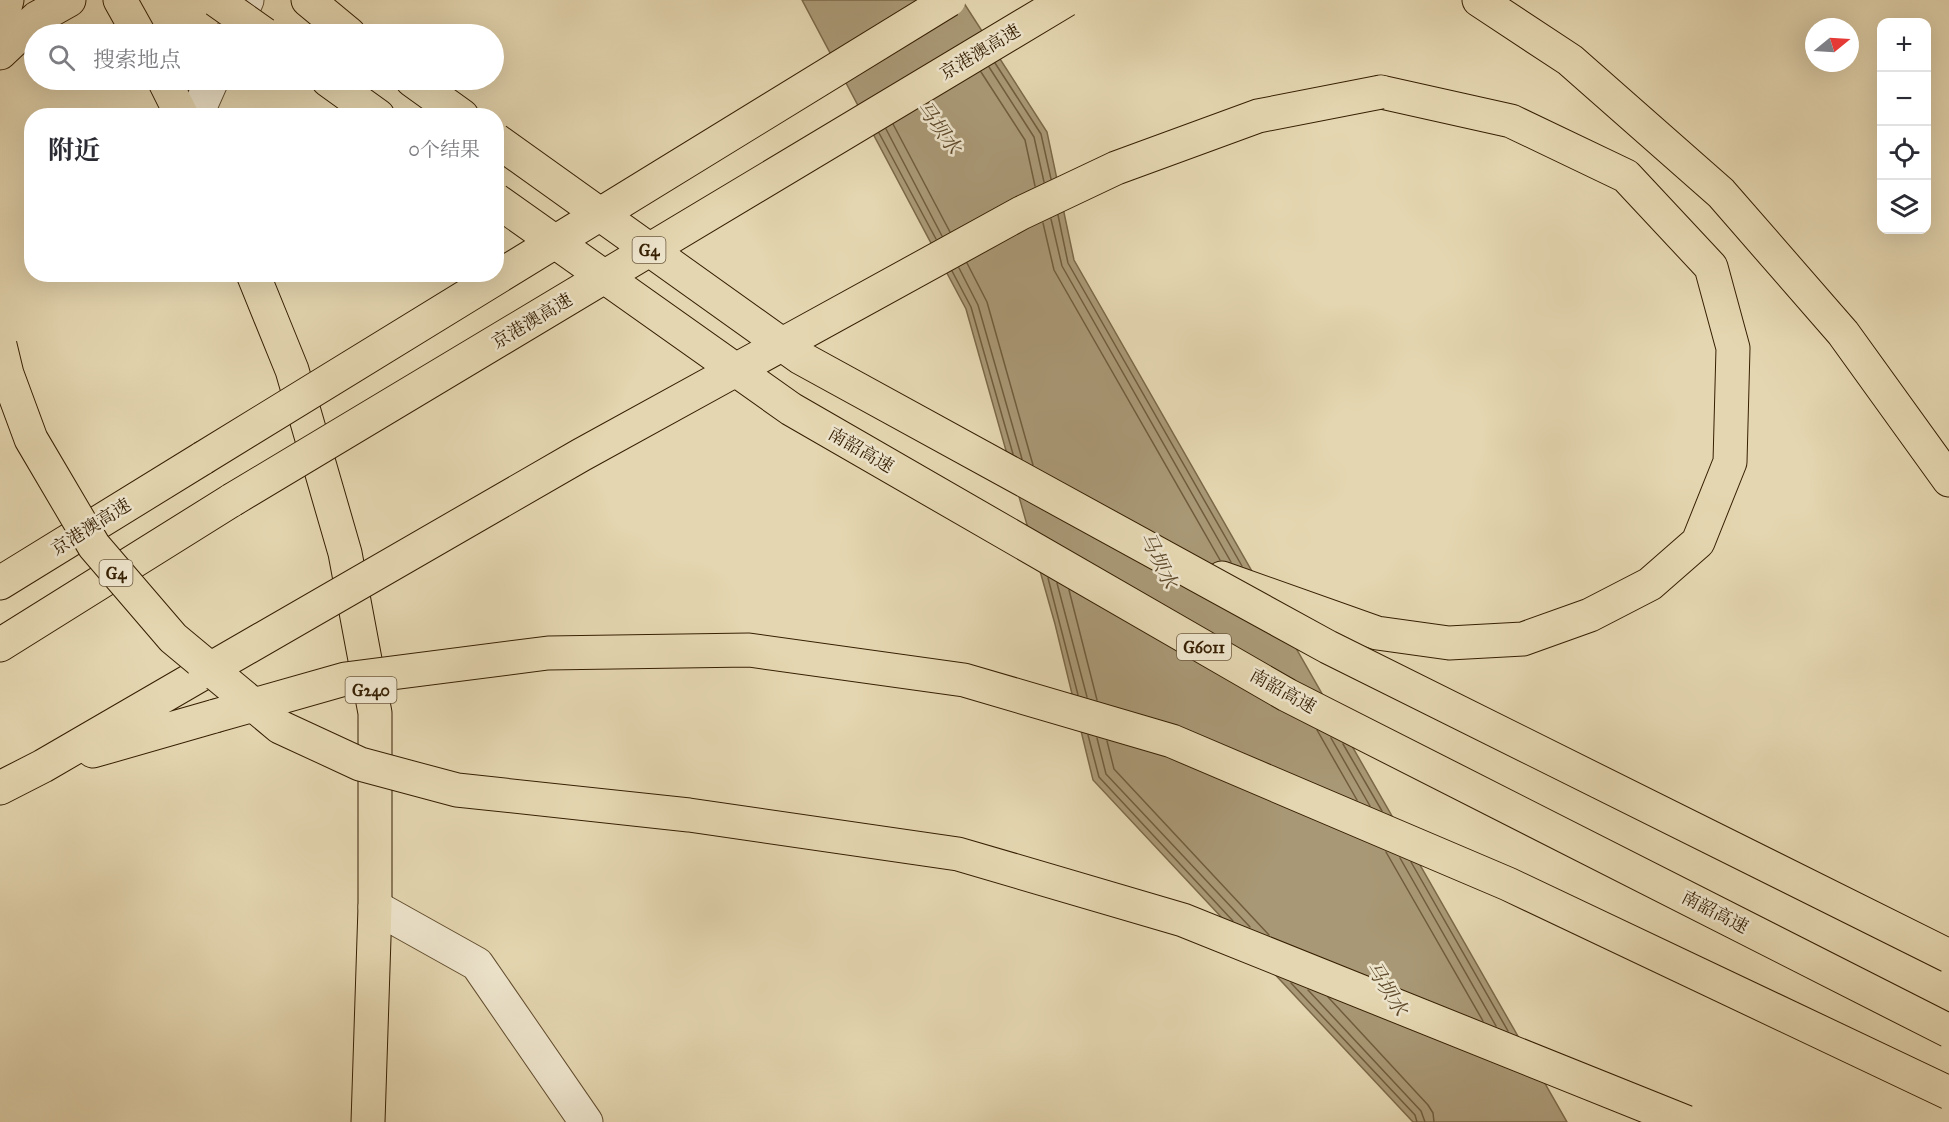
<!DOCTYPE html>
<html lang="zh">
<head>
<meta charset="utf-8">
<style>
	body { margin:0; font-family:"IM FELL Great Primer","Noto Serif SC",serif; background:#f7f7f7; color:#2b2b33 }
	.controls { position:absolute; right:18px; top:18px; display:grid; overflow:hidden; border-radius:12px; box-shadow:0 6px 24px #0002 }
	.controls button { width:54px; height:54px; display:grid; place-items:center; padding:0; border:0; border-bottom:2px solid #e1e1e2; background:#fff; color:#2b2b33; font:30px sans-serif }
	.compass { position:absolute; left:1805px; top:18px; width:54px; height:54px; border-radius:50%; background:#fff; box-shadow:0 6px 24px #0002; rotate:72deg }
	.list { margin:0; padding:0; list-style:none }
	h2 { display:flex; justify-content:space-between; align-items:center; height:78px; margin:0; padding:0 24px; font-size:26px }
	h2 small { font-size:20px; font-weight:400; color:#7c7c81 }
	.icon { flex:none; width:33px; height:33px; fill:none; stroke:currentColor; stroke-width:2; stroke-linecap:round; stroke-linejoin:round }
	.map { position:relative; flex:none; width:1949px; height:1122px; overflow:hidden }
	.search { position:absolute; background:#fff; box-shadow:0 6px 24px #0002; left:24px; top:24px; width:480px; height:66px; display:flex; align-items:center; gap:15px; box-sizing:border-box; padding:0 21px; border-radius:33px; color:#7c7c81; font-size:22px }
	.panel { position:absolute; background:#fff; box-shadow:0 6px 24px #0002; left:24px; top:108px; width:480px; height:174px; border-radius:24px }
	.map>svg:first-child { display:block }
	.water { fill:#a99875; stroke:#7b6847; stroke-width:1.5 }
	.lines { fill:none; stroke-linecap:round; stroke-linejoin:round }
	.shore { stroke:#705c3c; stroke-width:1.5 }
	.tertiary-casing { stroke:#624d2e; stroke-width:35 }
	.trunk-casing { stroke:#361f02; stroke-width:35 }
	.motorway-casing { stroke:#361f02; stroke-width:35 }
	.tertiary { stroke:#ede4cc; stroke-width:33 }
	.trunk { stroke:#e4d6b0; stroke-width:33 }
	.motorway { stroke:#e4d6b0; stroke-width:33 }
	.motorway-bridge-casing { stroke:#361f02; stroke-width:35; stroke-linecap:butt }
	.motorway-bridge { stroke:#e4d6b0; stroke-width:33 }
	.labels { text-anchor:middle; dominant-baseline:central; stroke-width:5; stroke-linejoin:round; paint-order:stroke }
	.shield { fill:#ede4cc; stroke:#6d5a3f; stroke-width:1.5 }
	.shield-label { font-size:16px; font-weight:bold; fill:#361f02 }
	.street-label { font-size:18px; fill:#361f02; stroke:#ede4cc }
	.water-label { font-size:20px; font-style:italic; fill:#5e492a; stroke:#ede4cc }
</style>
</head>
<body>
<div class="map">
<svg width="1949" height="1122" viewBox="0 0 1949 1122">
	<rect width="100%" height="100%" fill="#e4d6b0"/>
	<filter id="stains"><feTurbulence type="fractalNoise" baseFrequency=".00333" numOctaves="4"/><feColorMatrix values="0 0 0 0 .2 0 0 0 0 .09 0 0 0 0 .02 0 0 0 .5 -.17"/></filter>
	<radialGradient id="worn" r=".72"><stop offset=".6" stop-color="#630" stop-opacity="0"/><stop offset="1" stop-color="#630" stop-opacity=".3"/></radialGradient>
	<!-- water -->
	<path class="water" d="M802,0h160l85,132 27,128 493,862h-154l-320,-342 -38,-156 -89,-315z"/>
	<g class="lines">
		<!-- shore -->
		<path class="shore" d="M995,63l46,71 10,45
			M989,67l45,70 10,45
			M981,72l44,68 10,46
			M893,124l57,108
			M886,129l56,107
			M879,133l57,106
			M1058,215l10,48 174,303
			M1051,219l11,47 169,296
			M1043,223l11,47 166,290
			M967,263l20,39 46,163
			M959,268l19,37 44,154
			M952,271l19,36 42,147
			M1048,578l30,117
			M1057,583l30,114
			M1069,590l28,110
			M1317,730l40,70
			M1088,735l11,42 134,144
			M1097,738l9,36 144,153
			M1331,738l39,68
			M1107,741l7,28 155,166
			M1343,744l39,67
			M1386,852l97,169
			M1400,858l96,168
			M1411,862l97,169
			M1291,983l124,132 2,7
			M1308,990l113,121 4,11
			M1328,997l100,108 5,8 1,9"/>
		<!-- tertiary casing -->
		<g class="tertiary-casing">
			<path id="tertiary" d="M232,34l15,-34
				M196,116l16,-36
				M375,907l102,57 109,158"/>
		</g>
		<!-- trunk casing -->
		<g class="trunk-casing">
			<path id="trunk" d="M120,0l19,34
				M164,80l18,36
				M253,274l39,96 53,183 30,160v194l-7,215"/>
		</g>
		<!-- motorway casing -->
		<g class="motorway-casing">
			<path id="motorway" d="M308,0l41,34
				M1479,0l91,60 151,133 122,140 106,147
				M0,26l7,-26
				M0,53l37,-35 32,-18
				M328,80l50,36
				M412,80l50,36
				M1222,578l155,55 72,10 74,-4 67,-24 60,-31 48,-42 32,-80 3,-114 -22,-81 -85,-91 -115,-55 -130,-29
				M0,583l203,-125
				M0,645l232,-145
				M93,751l122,-35
				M0,788l43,-22 162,-94"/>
		</g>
		<!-- tertiary -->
		<use href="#tertiary" class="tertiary"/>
		<!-- trunk -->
		<use href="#trunk" class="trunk"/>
		<!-- motorway -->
		<use href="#motorway" class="motorway"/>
		<!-- motorway-bridge casing -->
		<g class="motorway-bridge-casing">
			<path id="motorway-bridge" d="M216,0l48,34
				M496,140l305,218 527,289 621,309
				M496,200l295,209 496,286 662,336
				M0,345l7,29 24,65 63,107 79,92 107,89 80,37 97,26 232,25 269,39 225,66 503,202
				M203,458l746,-458
				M232,500l834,-500
				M205,672l376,-217 440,-242 95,-45 142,-52 123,-24
				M215,716l130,-37 203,-26 201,-3 215,30 208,61 336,143 441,209"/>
		</g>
		<!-- motorway-bridge -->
		<use href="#motorway-bridge" class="motorway-bridge"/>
	</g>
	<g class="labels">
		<!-- shield labels -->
		<g class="shield">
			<rect x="632.5" y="237" width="33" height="26" rx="4.5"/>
			<rect x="99.5" y="560" width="33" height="26" rx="4.5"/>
			<rect x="1177" y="634" width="54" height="26" rx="4.5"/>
			<rect x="345.5" y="677" width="51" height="26" rx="4.5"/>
		</g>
		<g class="shield-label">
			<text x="649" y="250">G4</text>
			<text x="116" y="573">G4</text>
			<text x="1204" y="647">G6011</text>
			<text x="371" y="690">G240</text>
		</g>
		<!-- street labels -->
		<g class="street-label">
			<text transform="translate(980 52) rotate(-31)">京港澳高速</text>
			<text transform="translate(532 321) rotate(-31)">京港澳高速</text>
			<text transform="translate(861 450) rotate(30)">南韶高速</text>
			<text transform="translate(91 527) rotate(-32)">京港澳高速</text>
			<text transform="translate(1283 691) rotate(29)">南韶高速</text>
			<text transform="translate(1715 912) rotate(27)">南韶高速</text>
		</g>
		<!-- water labels -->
		<g class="water-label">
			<text transform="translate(939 127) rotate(54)">马坝水</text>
			<text transform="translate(1159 560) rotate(64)">马坝水</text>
			<text transform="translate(1387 988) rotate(58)">马坝水</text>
		</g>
	</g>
	<rect width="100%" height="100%" filter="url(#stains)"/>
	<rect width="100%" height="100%" fill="url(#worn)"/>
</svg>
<div class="controls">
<button>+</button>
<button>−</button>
<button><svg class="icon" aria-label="locate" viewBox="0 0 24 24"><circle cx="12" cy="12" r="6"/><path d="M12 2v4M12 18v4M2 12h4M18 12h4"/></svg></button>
<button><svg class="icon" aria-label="layers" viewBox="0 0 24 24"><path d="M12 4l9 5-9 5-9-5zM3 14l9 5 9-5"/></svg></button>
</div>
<svg class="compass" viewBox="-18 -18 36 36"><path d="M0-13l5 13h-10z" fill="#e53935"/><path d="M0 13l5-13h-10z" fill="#7c7c81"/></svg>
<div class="search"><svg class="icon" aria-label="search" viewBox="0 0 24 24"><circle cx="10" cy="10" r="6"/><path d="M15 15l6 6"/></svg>搜索地点</div>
<section class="panel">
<h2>附近<small>0个结果</small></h2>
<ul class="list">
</ul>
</section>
</div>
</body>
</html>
